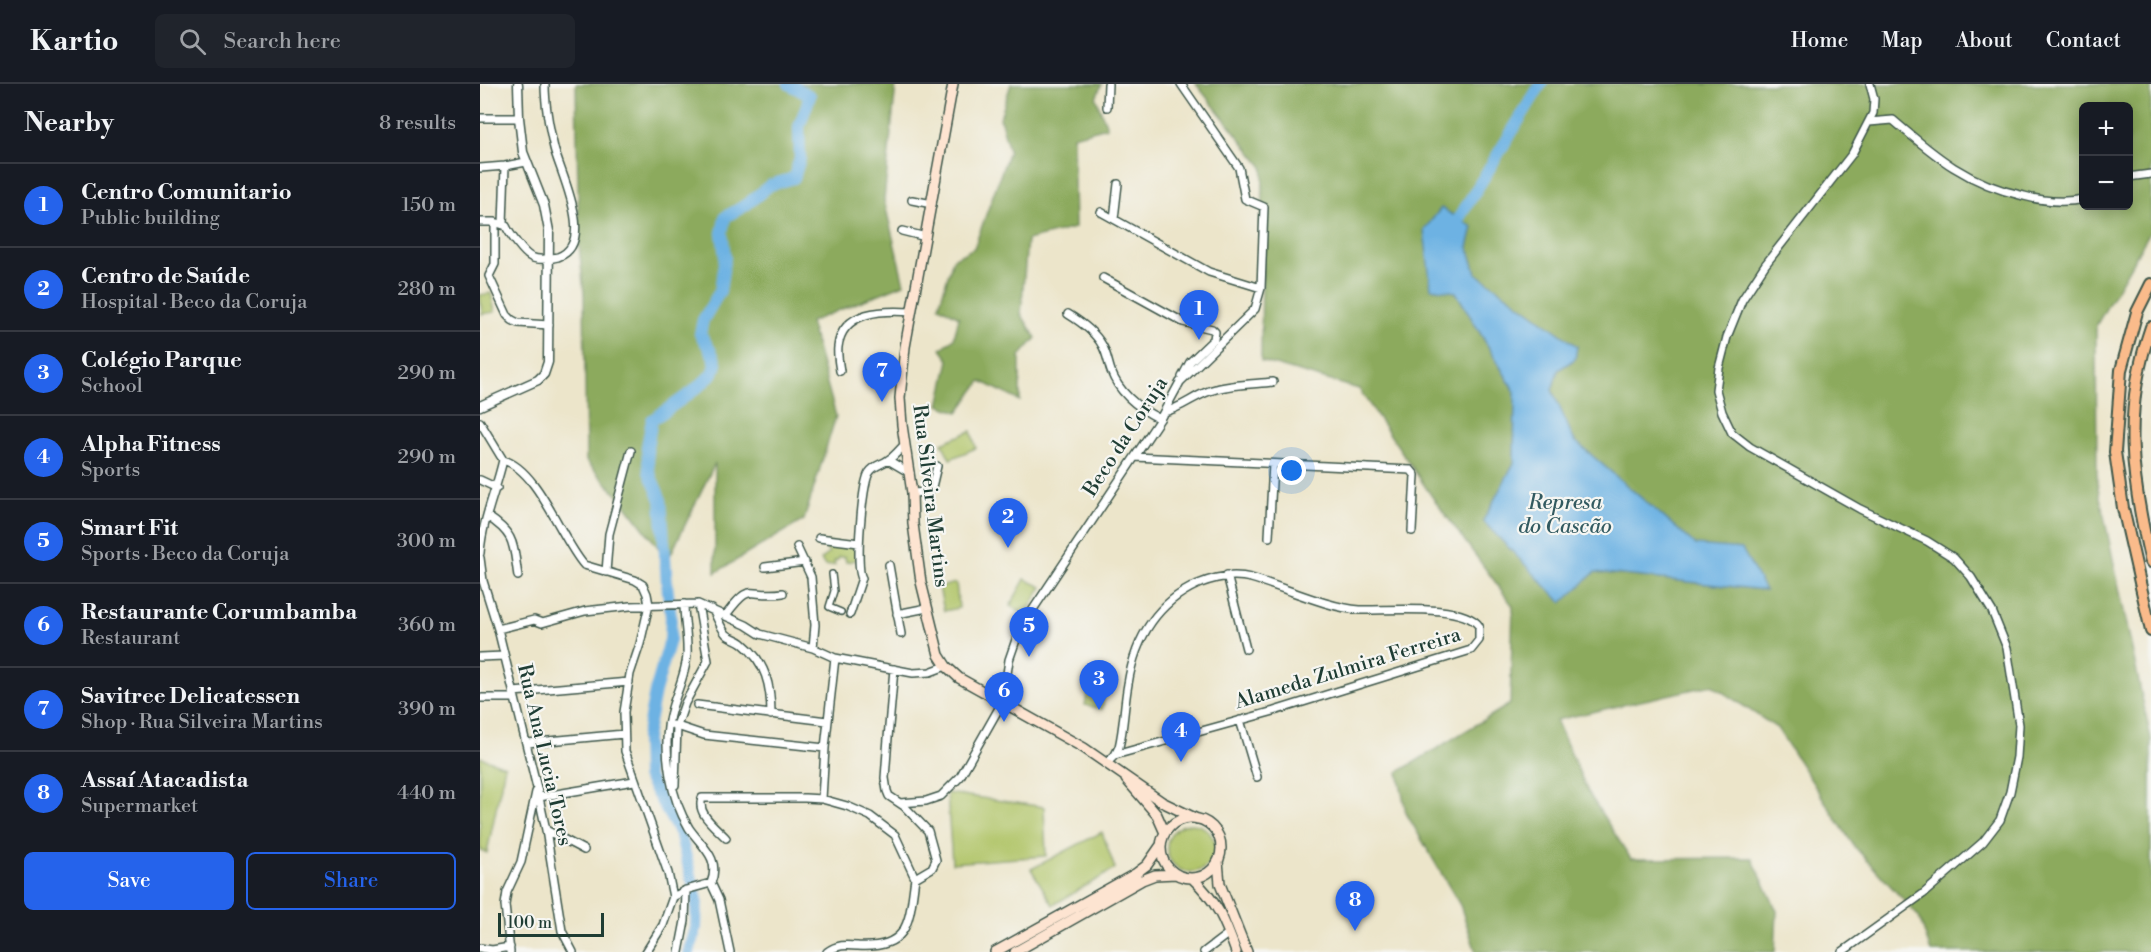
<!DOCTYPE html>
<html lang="en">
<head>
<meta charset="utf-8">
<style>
	body { margin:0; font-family:"Libre Bodoni",serif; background:#20242c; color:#f1f3f6 }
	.controls { position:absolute; right:18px; top:18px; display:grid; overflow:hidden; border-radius:9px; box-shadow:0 3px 15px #0003 }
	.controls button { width:54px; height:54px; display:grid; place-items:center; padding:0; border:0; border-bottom:2px solid #363941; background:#171b24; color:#f1f3f6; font:30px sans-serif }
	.scale { position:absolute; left:18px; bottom:15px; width:106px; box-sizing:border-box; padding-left:6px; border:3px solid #1f3d34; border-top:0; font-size:16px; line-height:21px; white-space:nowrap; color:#1f3d34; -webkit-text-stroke:4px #f6f6f2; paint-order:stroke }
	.you { position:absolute; left:812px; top:387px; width:21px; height:21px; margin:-15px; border:4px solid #fff; border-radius:50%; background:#1a73e8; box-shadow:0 0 0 9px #1a73e833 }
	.badge { display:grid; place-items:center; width:39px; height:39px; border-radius:50%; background:#2563eb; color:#fff; font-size:20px; font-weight:700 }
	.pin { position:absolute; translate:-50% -50px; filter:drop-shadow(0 2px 3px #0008) }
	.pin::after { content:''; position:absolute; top:32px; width:21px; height:18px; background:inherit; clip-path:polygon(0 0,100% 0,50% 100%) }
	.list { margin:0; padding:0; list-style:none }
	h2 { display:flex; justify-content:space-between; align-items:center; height:78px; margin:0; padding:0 24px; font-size:26px }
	h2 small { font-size:20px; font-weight:400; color:#9ea1a6 }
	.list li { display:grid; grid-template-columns:39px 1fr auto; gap:18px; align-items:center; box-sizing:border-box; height:84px; padding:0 24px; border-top:2px solid #363941 }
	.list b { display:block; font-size:22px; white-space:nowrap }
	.list p { margin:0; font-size:20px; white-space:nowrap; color:#9ea1a6 }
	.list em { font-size:20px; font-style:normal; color:#9ea1a6 }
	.actions { display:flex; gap:12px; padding:18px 24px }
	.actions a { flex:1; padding:14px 0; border:2px solid #2563eb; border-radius:9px; text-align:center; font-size:21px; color:#2563eb }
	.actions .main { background:#2563eb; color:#fff }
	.icon { flex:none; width:33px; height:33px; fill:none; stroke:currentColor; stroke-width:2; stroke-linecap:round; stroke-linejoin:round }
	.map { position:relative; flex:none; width:1671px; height:868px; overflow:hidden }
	header { display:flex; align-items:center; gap:36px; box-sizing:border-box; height:84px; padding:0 30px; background:#171b24; border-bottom:2px solid #363941 }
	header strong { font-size:28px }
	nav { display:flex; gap:33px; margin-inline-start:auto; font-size:21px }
	.search { width:420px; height:54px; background:#20242c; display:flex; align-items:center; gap:15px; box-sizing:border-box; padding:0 21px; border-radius:9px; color:#9ea1a6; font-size:22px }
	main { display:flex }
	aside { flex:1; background:#171b24 }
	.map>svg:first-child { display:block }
	.green { fill:#b1c569; stroke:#68814e; stroke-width:1.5 }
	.forest { fill:#8caa5d; stroke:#567448; stroke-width:1.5; fill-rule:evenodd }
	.water { fill:#6db2e3; stroke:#46788c; stroke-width:1.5 }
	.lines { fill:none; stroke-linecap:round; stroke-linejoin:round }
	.river { stroke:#6db2e3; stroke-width:12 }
	.pedestrian-casing { stroke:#3e564a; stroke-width:8 }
	.minor-casing { stroke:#3e564a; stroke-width:10 }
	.tertiary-casing { stroke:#3e564a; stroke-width:11 }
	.secondary-casing { stroke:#3e564a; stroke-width:12 }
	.primary-casing { stroke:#3e564a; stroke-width:14 }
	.pedestrian { stroke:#fff; stroke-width:5 }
	.minor { stroke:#fff; stroke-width:7 }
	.tertiary { stroke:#fff; stroke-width:8 }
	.secondary { stroke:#fde4d1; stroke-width:9 }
	.primary { stroke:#fabb8b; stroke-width:10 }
	.labels { text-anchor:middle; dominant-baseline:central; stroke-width:4.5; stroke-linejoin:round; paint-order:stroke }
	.street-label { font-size:20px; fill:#1f3d34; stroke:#f6f6f2 }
	.water-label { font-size:21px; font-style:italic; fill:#325a60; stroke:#f6f6f2 }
</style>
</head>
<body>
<header>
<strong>Kartio</strong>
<div class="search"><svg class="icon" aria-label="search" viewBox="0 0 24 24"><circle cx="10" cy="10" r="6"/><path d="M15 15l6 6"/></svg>Search here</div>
<nav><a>Home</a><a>Map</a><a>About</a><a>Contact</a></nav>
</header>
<main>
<aside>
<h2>Nearby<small>8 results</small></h2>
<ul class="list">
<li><span class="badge">1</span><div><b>Centro Comunitario</b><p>Public building</p></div><em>150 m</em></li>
<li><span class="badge">2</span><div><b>Centro de Saúde</b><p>Hospital · Beco da Coruja</p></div><em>280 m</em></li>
<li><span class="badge">3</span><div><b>Colégio Parque</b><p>School</p></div><em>290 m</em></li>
<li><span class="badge">4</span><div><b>Alpha Fitness</b><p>Sports</p></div><em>290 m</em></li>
<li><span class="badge">5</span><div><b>Smart Fit</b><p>Sports · Beco da Coruja</p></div><em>300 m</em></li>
<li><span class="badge">6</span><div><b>Restaurante Corumbamba</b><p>Restaurant</p></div><em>360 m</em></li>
<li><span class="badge">7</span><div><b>Savitree Delicatessen</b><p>Shop · Rua Silveira Martins</p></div><em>390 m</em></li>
<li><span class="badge">8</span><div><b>Assaí Atacadista</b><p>Supermarket</p></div><em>440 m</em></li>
</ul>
<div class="actions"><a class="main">Save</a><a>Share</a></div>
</aside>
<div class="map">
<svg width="1671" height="868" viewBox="0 0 1671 868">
	<rect width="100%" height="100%" fill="#f6f6f2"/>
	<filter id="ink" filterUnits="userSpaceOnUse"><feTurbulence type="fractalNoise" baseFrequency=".0167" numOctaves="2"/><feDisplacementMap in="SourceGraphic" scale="12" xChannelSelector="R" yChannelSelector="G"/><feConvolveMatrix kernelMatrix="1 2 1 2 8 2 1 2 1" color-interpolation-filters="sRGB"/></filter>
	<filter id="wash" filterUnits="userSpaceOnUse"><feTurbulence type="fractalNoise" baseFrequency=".008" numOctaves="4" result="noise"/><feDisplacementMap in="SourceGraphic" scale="24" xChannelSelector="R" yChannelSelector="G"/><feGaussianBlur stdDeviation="1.35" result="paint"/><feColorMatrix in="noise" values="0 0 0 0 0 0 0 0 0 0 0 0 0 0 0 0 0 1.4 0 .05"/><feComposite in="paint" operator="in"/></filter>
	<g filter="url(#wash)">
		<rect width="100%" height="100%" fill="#ece5ca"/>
		<!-- green -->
		<path class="green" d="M11,209l4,19 -13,2 -2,-19z
			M491,347l5,17 -26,11 -8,-16z
			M346,458l29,5 1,13 -10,2 -1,-5h-7v3l-4,1 1,4 -10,1 -4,-6 8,-7 -5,-7z
			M545,495l17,8 -17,28 -15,-9z
			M476,499l3,25 -15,3 -5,-24z
			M610,597l17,3 -5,25 -17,-4z
			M0,673l25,9 -18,87 -7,-3z
			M467,709l97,14 2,49 -94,7z
			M687 764a24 24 0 1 1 48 0a24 24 0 1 1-48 0Z
			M622,748l13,37 -62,36 -22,-36z"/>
		<!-- forest -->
		<path class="forest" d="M96,0h320l-12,116 20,84 -94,38 26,94 -32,104 -89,53v-110l-47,97 -47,-61 -35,-38 -2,-167 -5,-49z
			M531,0h91l-6,14 11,29 -34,9 2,92 -48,12 -6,74 15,24 -16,18v45l-39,-20 -23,31 -19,-7 10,-45 -8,-11 13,-11 5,-21 -20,-11 14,-47 21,-11 35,-97 -9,-33z
			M716,0h955v146l-55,96 1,157 54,256v213h-220l-12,-35 -65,-71 -77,-118 -65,-43 -156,35 33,74 42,65 121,-1 25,53 -2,41h-299l-16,-47 -54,-92 -8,-41 112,-68 3,-98 -80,-108 -74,-109 -98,-28 2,-194zM1604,22h44v100h-44zM988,163l8,26 101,73 -2,13 -17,11 -6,20 22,50 123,106 45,4 23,40 -170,-18 -33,30 -79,-81 31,-58 1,-71 -59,-100z"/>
		<!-- water -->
		<path class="water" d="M961,124l32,19 -5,20 8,26 101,73 -2,13 -17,11 -6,20 22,50 122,105 46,4 23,41 -170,-18 -33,31 -79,-82 31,-58 1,-71 -59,-100 -25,-4 -7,-58z"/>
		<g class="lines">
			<!-- river -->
			<path class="river" d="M971,147l90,-147
				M209,868l7,-24 1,-29 -17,-65 -33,-58 -1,-38 9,-46 15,-52 1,-23 -4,-33 -6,-84 -12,-28 -2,-25 5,-27c13,-10 64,-40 64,-56 -1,-9 -11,-22 -16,-30l3,-14 17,-29 5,-34 -3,-24 3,-16 21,-12 24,-20 24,-7 6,-20 -1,-31 11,-31 -21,-12"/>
		</g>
	</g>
	<g filter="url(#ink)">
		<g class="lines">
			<!-- pedestrian casing -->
			<g class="pedestrian-casing">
				<path id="pedestrian" d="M352,490l2,17 -5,16 12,5"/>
			</g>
			<!-- minor casing -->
			<g class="minor-casing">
				<path id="minor" d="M627,23l1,-23
					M0,34h39
					M1389,38l24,-2c43,37 75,64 131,76 19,5 40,7 60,3
					M0,84l25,-2 21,-4
					M1648,93l23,-3
					M432,116l20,4
					M621,128l108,60 52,16
					M634,135l4,-35
					M0,138h15l11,4c3,7 18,28 25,31 8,4 19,2 27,0 39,-14 2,-84 -4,-109 -5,-21 -9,-42 -9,-64
					M15,138v42l-6,12 18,39 5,5 6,3 31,2
					M23,140l2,-58
					M422,147l24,6
					M623,194l80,44 29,7 3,3 -1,7 -24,23 -8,15
					M588,230c13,8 27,18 34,31 5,8 6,18 9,26 8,22 29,38 49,48
					M360,287c-1,-7 -3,-16 -2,-24 4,-37 46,-37 74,-35
					M684,328c19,-4 33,-19 52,-23 18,-5 39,-5 57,-7
					M0,338l23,38c-7,31 -21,61 -23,93
					M655,373l276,13 4,5 -3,56
					M23,376c35,9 58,79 81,105l51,15 8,5 4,9 2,11 -9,39 -10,30 -6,38 1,39 43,122 5,24 -10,28 -17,27
					M408,376l22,13
					M0,396l17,8
					M432,409l16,-1 4,-5 5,-21
					M7,432c29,19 26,28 31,60
					M789,453l4,-73
					M339,454l40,5
					M317,463l14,30 4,48 -2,23
					M0,474l3,23 15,48 39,159 9,42 16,101 11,21
					M409,481l12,69
					M285,483l40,-5
					M126,488l3,-38 22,-83
					M747,491l19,74
					M232,525c5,7 8,18 14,25 4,4 11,5 16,9 24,19 29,43 29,72
					M370,530l12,-36c-7,-9 0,-94 7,-105 5,-8 12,-8 19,-13 6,-3 12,-11 17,-16
					M417,530l30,-6
					M246,531c26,-35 21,-17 57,-22
					M18,545l36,-9 8,3 43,-12 45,-5 68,-2 48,21 14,9 53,14 22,10 78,15 17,-1 16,-6
					M0,573l24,-1
					M414,585l-6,69 -3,40 2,13 2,5 15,10 24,25 8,29 -4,8 -17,10
					M33,608l116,-10
					M0,614h34
					M217,621l130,16
					M760,636l17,57
					M194,641l30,10 121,13
					M47,659l97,-9
					M627,679l8,-8 4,-8c5,-20 5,-42 9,-63 7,-45 28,-81 70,-100 17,-7 34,-11 53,-6 32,9 77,30 109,32 27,1 103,-7 119,16v14l-8,10 -197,61 -159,44
					M195,701l2,-59 8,-23 23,-42 -10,-57
					M59,713l95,-16
					M342,715l3,-51 10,-90
					M420,719l26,-2 15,-5 19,-19 43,-76 6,-41 9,-26 6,-11 136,-204 20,-37 75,-73 6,-21 3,-81 -19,-8 -6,-31 -58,-84
					M66,746l38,20
					M246,754c-10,-11 -30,-24 -24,-40h103l17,1 25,7 23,10 25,19 20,43
					M231,799l8,17 11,52
					M193,813l13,-7 25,-7c10,-25 -9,-36 -22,-55 -9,-15 -16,-35 -19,-52 -4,-23 -5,-46 2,-68 5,-17 14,-35 15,-53 1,-16 -3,-34 -3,-51
					M0,864l12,2 18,-3
					M30,868l-5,-47 2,-13 14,-30 15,-70
					M199,868l6,-31 1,-31
					M347,868c11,-8 19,-7 31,-6 53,3 51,-26 57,-68
					M724,868l25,-19
					M1362,868l81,-58 60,-52 17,-22 10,-28 7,-35 2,-32 -12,-77 -15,-37 -21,-34 -17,-19 -27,-17 -67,-32 -110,-62 -18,-14 -10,-21 -6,-22 3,-22 8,-31 15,-37 23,-35 87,-111 21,-41 1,-14 -4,-15"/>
			</g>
			<!-- tertiary casing -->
			<g class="tertiary-casing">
				<path id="tertiary" d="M0,322l58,-26 6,-6 4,-12 1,-131 -5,-26 -21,-53 -4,-34 -1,-34"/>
			</g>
			<!-- secondary casing -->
			<g class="secondary-casing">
				<path id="secondary" d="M473,0l-48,263 -5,51 2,27 10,68 1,31 8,58 18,73 7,11 13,12 125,70 78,54 35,17
					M646,695l31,36 8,18
					M681 764a30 30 0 1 1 60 0a30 30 0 1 1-60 0Z
					M738,777l2,23 27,68
					M712,794c25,23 33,43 44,74
					M515,868l140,-78 12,-9 14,-20
					M535,868l127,-72 13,-5 21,-1"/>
			</g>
			<!-- primary casing -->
			<g class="primary-casing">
				<path id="primary" d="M1671,200l-14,28 -16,58 -6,82 8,56 28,123
					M1671,243c-29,84 -20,151 0,235"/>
			</g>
			<!-- pedestrian -->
			<use href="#pedestrian" class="pedestrian"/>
			<!-- minor -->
			<use href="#minor" class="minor"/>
			<!-- tertiary -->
			<use href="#tertiary" class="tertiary"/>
			<!-- secondary -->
			<use href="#secondary" class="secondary"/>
			<!-- primary -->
			<use href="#primary" class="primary"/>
		</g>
	</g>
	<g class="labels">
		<!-- street labels -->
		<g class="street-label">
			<text transform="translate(646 353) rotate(-57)">Beco da Coruja</text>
			<text transform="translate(450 412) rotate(83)">Rua Silveira Martins</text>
			<text transform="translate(868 585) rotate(-17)">Alameda Zulmira Ferreira</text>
			<text transform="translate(64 671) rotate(77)">Rua Ana Lucia Tores</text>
		</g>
		<!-- water labels -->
		<g class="water-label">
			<text x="1085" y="419">Represa<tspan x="1085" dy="24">do Cascão</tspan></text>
		</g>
	</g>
</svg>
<div class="controls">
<button>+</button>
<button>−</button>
</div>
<div class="scale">100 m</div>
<div class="you"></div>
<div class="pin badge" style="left:719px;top:256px">1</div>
<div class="pin badge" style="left:528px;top:464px">2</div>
<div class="pin badge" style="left:619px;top:626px">3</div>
<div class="pin badge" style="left:701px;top:678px">4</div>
<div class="pin badge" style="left:549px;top:573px">5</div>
<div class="pin badge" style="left:524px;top:638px">6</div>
<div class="pin badge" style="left:402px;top:318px">7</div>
<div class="pin badge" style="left:875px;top:847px">8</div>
</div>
</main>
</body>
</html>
